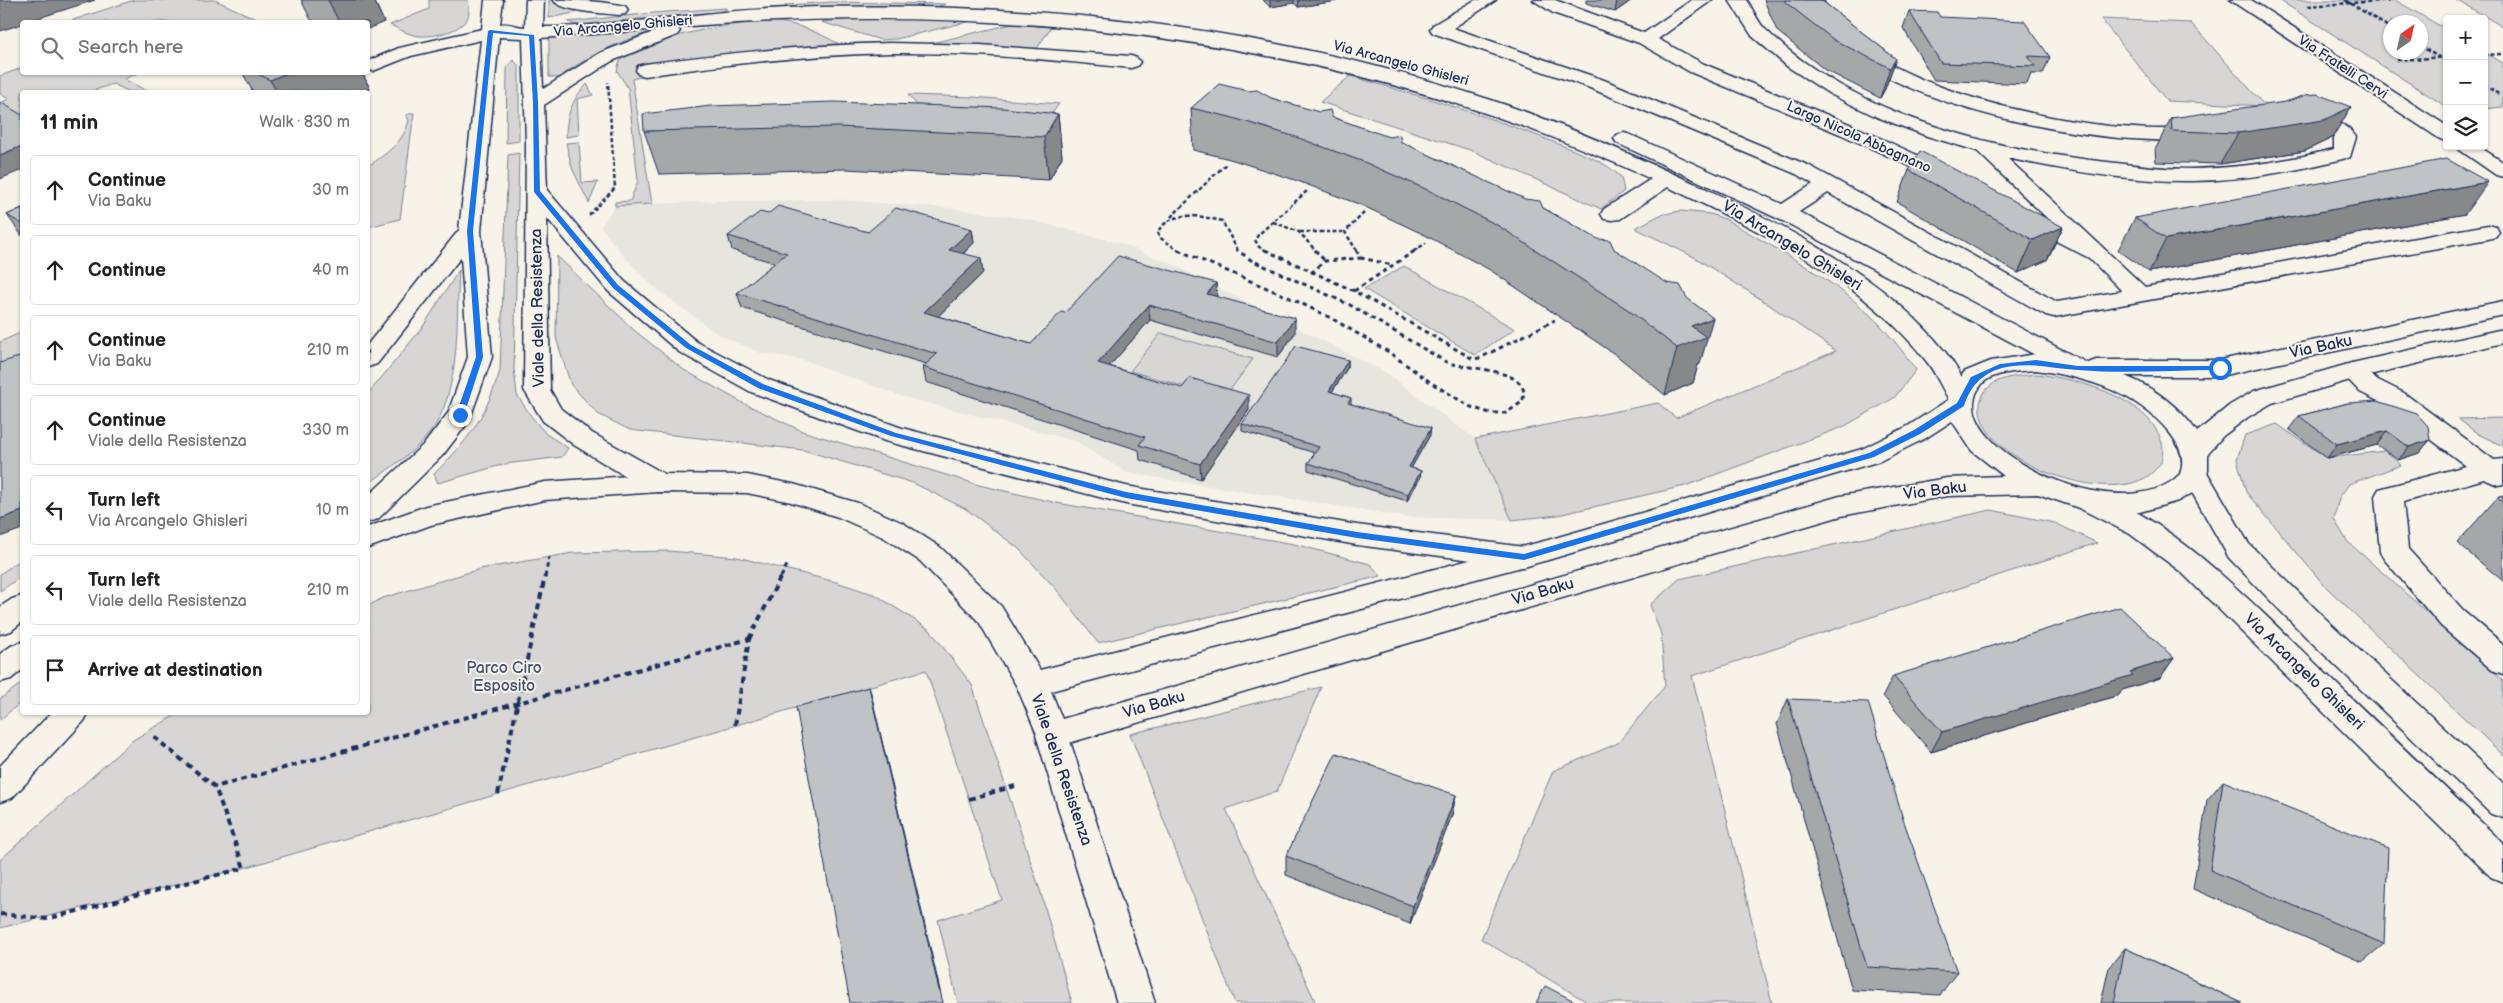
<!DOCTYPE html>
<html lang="en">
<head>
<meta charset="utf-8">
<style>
	body { margin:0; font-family:"Balsamiq Sans",sans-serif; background:#f6f6f6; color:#222 }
	.controls { position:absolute; right:15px; top:15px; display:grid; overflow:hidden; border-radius:5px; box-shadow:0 1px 4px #0004 }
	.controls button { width:45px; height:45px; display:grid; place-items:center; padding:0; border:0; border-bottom:1px solid #e0e0e0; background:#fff; color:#222; font:25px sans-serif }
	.compass { position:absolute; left:2383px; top:15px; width:45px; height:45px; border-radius:50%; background:#fff; box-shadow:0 1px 4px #0004; rotate:34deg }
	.stop { position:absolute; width:15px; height:15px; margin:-11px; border:4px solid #1a73e8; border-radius:50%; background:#fff }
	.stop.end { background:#1a73e8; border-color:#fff; box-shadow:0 1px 5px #0008 }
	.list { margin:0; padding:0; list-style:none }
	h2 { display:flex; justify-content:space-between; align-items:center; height:65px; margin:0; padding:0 20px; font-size:21px }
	h2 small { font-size:16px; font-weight:400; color:#767676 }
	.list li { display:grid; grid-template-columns:32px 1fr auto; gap:15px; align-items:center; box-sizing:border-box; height:70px; margin:0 10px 10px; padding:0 10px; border:1px solid #e0e0e0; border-radius:5px }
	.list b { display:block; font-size:19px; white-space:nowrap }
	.list p { margin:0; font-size:16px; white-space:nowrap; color:#767676 }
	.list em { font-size:16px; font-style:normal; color:#767676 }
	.icon { flex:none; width:28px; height:28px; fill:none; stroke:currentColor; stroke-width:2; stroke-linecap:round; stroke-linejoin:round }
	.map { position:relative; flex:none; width:2503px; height:1003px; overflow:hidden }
	.search { position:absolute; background:#fff; box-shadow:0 1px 4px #0004; left:20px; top:20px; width:350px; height:55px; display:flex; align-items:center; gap:12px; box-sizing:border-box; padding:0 18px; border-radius:5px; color:#767676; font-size:19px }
	.panel { position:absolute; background:#fff; box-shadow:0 1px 4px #0004; left:20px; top:90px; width:350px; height:625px; border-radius:5px }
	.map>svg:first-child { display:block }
	.built { fill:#e6e5de }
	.green { fill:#d7d6d4; stroke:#798299; fill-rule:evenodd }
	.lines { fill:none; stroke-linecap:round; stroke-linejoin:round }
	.minor-casing { stroke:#1b2f5e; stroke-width:3 }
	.major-casing { stroke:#1b2f5e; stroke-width:3 }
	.path-far2 { stroke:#1b2f5e; stroke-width:2.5; stroke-dasharray:4 2.5; stroke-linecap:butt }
	.path-far1 { stroke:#1b2f5e; stroke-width:3; stroke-dasharray:4.5 4; stroke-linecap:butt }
	.path { stroke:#1b2f5e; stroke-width:4; stroke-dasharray:6 4.5; stroke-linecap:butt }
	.minor { fill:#f7f3e8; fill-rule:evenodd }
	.major { fill:#f7f3e8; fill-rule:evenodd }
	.wall { fill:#a5a8a9; stroke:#1b2f5e }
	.shaded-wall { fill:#86888a; stroke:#1b2f5e }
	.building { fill:#c0c3c5; stroke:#1b2f5e }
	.route { fill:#1a73e8 }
	.labels { text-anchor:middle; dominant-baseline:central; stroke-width:4; stroke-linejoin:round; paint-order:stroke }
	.far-street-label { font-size:14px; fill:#1b2f5e; stroke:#f7f3e8 }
	.street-label { font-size:16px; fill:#1b2f5e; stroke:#f7f3e8 }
	.park-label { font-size:16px; fill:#415076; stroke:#f7f3e8 }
</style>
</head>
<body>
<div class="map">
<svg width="2503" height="1003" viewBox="0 0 2503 1003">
	<rect width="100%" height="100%" fill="#f7f3e8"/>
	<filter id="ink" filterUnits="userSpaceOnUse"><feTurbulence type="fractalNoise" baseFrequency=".02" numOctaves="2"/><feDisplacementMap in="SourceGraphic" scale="10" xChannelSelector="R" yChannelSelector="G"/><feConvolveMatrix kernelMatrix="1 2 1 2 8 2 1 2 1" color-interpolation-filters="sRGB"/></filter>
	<g filter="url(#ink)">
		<!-- built -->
		<path class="built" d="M841,200l108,8 78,11 92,24 51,20 216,110 89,66 37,81 -105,-3 -280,-44 -52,-32 -175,-45 -96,-36 -43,-7 -42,-18 -65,-48 -33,-34 -20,-26 14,-21 101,-5z"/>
		<!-- green -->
		<path class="green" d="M134,0h81l48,22h-196z
			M429,0h39c1,7 2,13 -1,19 -8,13 -34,18 -48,17 -10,-1 -20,-7 -29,-11l39,-16z
			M549,0l40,10 -40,8z
			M2279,0h116l52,30v77zM2390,22h30v30h-30z
			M2457,0h46v27z
			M832,2l114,2 -10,3h-151l1,-2z
			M726,8v2l-10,2 -141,13 -7,-3 85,-9z
			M853,19l97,1 17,2 -71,17 -15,1 -60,-18z
			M2101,19l90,4 74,83 -98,-5z
			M771,21c26,2 46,11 68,23v3l-111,6 -87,11v13l-9,2 20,125 -37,2v-4l15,-1 8,-20 -10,-93 -11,-17 2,-8 4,-6c45,-24 98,-32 148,-36z
			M1012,24l39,3 -15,23 -113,-5z
			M651,28l-1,4c-32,10 -65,25 -91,46l-10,-1v-40z
			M2484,52l19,11v44l-19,2z
			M513,60l6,6v75l-13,2 1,-76z
			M22,68v4l114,1h2l-14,6 23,12 -17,1 -17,-8 -24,8h-67v25l-22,-14 9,-4 -9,-5v-18z
			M1350,76c71,20 143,41 211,69 21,9 44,16 60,32l3,14 -23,18 -128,-58 -153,-49z
			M587,84l6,11 -16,4 2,36 -13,2c0,-21 6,-38 21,-53z
			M908,95l65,2 86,7 -26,35 -116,-34z
			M414,113l-14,106 -32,8v-61c17,-11 36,-24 41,-46l-3,-5z
			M579,142l3,41 16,-1 -9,21 -17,-35 -6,-25z
			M519,153l-5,216 3,26 14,21 15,18 22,14 -6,9 -57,7 -67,19 -4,-9c36,-36 50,-54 66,-103l8,-216z
			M1681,211l29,3 15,5c49,29 103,56 144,95 18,17 33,36 47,56l-22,28 -51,29 -158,59 -127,29 -46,5 -37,-81 183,-36 18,15 160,-67 -71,-49 -71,-45 -59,-29 25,-13z
			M557,256l78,75 49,39 59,33 59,28 177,54 78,18 237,41 76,20 11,12 -283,67 -41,-53 -39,-42 -52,-39 -53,-26 -110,-33 -173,-20 -32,-16 -27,-29 -15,-47z
			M1404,266l111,63 -40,26 -111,-66z
			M459,270c-3,48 2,111 -23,154 -15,25 -45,43 -68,60v-90l54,-66z
			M22,332v31l-22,8v-29z
			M1161,333l92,26 -29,39 -94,-27z
			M2036,374c41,5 113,23 126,69 2,6 0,14 -1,20 -4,4 -8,10 -13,13 -41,29 -162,-13 -168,-65 -1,-9 2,-18 9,-24 11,-11 32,-11 47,-13z
			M2503,418v28l-25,-12 -20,-15z
			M2277,424l50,34 58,-7 16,14 -52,19 -10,14 -5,21 13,22 156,139v75l-179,-170 -78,-93 -9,-33 8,-24z
			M1991,510l64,13 42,20 -405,133 80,327h-183l-108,-64 72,-168 65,-28 47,-57 -4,-52 -11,-29 29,-26z
			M669,551l68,6 99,25 40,13 54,35 42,55 68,205 32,113h-114l-20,-83 64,-20 -76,-230 -682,198 -244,60v-68l133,-120 46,-27 189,-1v-106l15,-8 97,-29 93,-16z
			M22,559v17l-22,15v-17z
			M22,683v18l-22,19v-21z
			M1321,687l-44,104 -51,18 90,194h-81l-105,-269z"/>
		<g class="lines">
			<!-- minor casing -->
			<g class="minor-casing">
				<path id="minor" d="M485,0h18l-3,24c10,-2 15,3 25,3l1,-27h18l-1,27c51,0 102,-7 154,-12 41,-5 82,-7 123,-8 227,-5 454,21 671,93 71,23 139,54 207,85 86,41 188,91 248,168 11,14 19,30 28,46l-4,6 -9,2 -9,-2c-9,-14 -15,-30 -25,-43 -64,-83 -167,-131 -259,-175l-48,32 -8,1 -8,-1 -3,-5 3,-5 47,-30c-303,-141 -643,-179 -974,-152l3,4 -3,4 -65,26 -68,44 3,85 77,91 73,61 72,38 133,48 224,58 231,39 167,22 10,3 4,7 -4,7 -10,3 -167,-22 -231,-41 -241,-63 -134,-49 -72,-40 -71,-61 -61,-73 3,172 11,19 31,24 76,43 4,7 -4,7 -10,2 -10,-2 -74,-45 -31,-24 -19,-31 2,-246 -3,-106 -24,-1 -18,194 11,126 -23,64 -26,34 -65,64 -10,3v-26l57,-53 23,-30 20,-56 -7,-100 -84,107 -9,3v-23l91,-114 22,-190 -70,16 -38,15 -5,-2v-8l31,-13 83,-19zM661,29l-61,24 -57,36 -2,-51z
					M553,0c25,0 49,1 72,6l3,4 -3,4 -6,1c-15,-2 -57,-3 -66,-15z
					M1475,0h21l-43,28 151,52 206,86 247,136 65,-11 -33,-33 -70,-36 -3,-5 3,-5 8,-1 21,8 -71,-68 -50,-15 -50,-19 -47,-23 -42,-27 -36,-31 -23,-36h18c6,9 10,21 18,29 88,87 231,122 351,134 25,3 50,6 75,6 48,-1 96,-8 143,-20v-12c-10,-7 -38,-14 -42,-20l3,-4c19,-5 50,8 61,24l-6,20c-52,14 -104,23 -158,24 -60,1 -126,-10 -185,-23l138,129 343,-62 8,2 3,5 -3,5 -8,2 -434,78 -8,-2 -218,-122 -29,19 288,151 3,5 -3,5 -9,3 -9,-3 -280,-149 -172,-81 -3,-4 3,-4 7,-2 7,2 151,69 31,-20 -17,-10 -206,-86 -157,-55 -3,-4 3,-4z
					M1533,0h22l89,33 48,-33h20l-54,39 46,25 150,62 102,47 3,4 -3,4 -7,2 -7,-2 -102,-47 -150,-62 -51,-29 -86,-30z
					M1805,0h18c32,79 208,118 286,126 16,1 33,3 50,3 16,0 33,-4 49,0l3,4 -3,4c-24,6 -51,3 -76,2 -90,-6 -290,-45 -327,-139z
					M2230,0h21l196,126v15l-7,-2z
					M890,43l90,2 151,11 6,2 3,4 -3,4 -6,2c-80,-8 -161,-16 -241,-15 -82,2 -164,11 -245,23l-7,-2 -2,-4 2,-4 7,-2c81,-11 163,-19 245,-21z
					M2454,146h24l25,16v15l-7,-2z
					M2352,363l9,3 17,14 26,13 90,67 9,-1v25l-5,1 -14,-6 -81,23 5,47 55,61 40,34v30l-11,-4 -51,-44 -57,-67 -4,-7 -5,-56 4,-7 87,-23 -80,-61 -26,-13 -20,-21 3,-5z
					M2194,464l10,3 45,77 79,77 175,162v35l-12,-4 -185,-177 -77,-79 -48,-85 3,-6z
					M2087,490c82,24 169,117 230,175 62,60 124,119 186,178v39l-12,-5 -310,-305 -51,-38 -53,-27 -4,-7 4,-7z
					M22,596v26l-11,9 -11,3v-27l12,-8z
					M22,642v28l-11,9 -11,3v-28l11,-8z
					M1052,722l11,4 5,9 87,268h-38l-81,-268 5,-9z"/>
			</g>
			<!-- major casing -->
			<g class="major-casing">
				<path id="major" d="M2503,301v14l-283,61h-95c28,11 55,31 72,56l33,-27 24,-14 98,-28 151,-34v14l-146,35 -85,25 -24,14 -25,19 -15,17v18l-12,20 -18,10 -38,11h-41l-20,-4 -41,-14 -91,2 -106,20 -789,232 -11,-4 -24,-57 -38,-65 -59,-61 -37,-24 -45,-20 -47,-15 -44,-9 -89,-1 -113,8 -114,25 -63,23v-21l58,-21 119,-24 113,-8 89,1 46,9 65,19 45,20 37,24 61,59 39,64 508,-130 314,-91 46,-23 40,-26 16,-28 27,-11 45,-7 50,10 10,-4h124zM2036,370c51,8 99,21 133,62 10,12 17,26 11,42 -58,61 -247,-32 -198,-90 10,-12 39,-13 54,-14zM1952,421l20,30 32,25 -57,2 -107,18 -778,223 -11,-28 497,-131 332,-99 46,-23z
					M52,712h37l-5,9 -72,77 -12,4v-36z"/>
			</g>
			<!-- path-far2 -->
			<path class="path-far2" d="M2345,0l45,28
				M2308,6l85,-6
				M2420,46l27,16
				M2484,55l19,-1
				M2397,60l50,-3
				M2484,85l16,10
				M589,215l26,-27 -7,-106
				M1171,217l55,-53
				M1273,222l26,10 17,19
				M1300,232h45
				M1180,251l-21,-14 -1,-6c16,-22 41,-15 64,-10l16,30
				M1267,251l-8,-4 -4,-7 3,-5 49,-44
				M1357,251l-12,-19 19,-19
				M1414,251l12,-8"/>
			<!-- path-far1 -->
			<path class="path-far1" d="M1178,250l110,47 43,21 56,33 46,33 38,23 19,6h16l16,-11c14,-35 -58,-32 -76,-40l-96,-57 -99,-45 -14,-10
				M1265,250l89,41 119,68 7,-1 75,-38
				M1315,250l10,11
				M1356,250l5,8 32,7
				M1311,273l14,-12 36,-3
				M1354,291l62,-41
				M545,577l4,-20
				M781,577l7,-14"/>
			<!-- path -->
			<path class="path" d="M749,639l32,-63
				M154,737l61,50 534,-148 -14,86
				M498,794l47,-218
				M969,799l46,-13
				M0,914l47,5 197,-51 -29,-81"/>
			<!-- minor -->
			<use href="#minor" class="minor"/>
			<!-- major -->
			<use href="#major" class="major"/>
		</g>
		<!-- wall -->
		<path class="wall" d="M301,0h73l10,22h-72z
			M1263,0h74v1l-39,6 -4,-4 -24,4z
			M1586,0h46l-17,12 -29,-9z
			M1764,0h57l75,59 -11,30 -5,9 -55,-28 -48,-39z
			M1909,11l31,6 110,40 -7,17h-12l-4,10 -93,-4 -31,-52z
			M242,72h120l8,17 -8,3h-109z
			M1271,98l61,19 69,25 142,66 71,41 86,115 -2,1 -5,18 -28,12 -49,-40 -126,-85 -65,-35 -64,-30 -66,-25 -65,-21 -37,-9 -2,-42z
			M2351,107l-19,31 -27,13 -85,13 -64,-2 -1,-12 16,-32z
			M1058,114l4,43 -13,23 -203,-11 -187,5 -15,-43z
			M1909,170l154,57 -16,33 -29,13 -121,-71z
			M22,208v28l-15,-21z
			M768,214l100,18 104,-3 2,14 -11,11 20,19 -45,43 93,28 34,-31 151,-30 1,14 78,36 -17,24 -128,-37 -41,46 140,44 -48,69 -61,-19 -1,-10 -213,-68 -3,-15 3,-3 -184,-56 -5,-15 38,-30 -43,-13 -4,-14z
			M2465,214l-316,58 -31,-22 17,-32z
			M1348,360v7l-16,25 19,6v6l79,31 -19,33 10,3 -1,7 -13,23 -99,-31v-7l7,-10 -73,-22v-7z
			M2348,403l82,37 -11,13 -21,7 -21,-15 -50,13 -38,-29 10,-13z
			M2503,496v85l-46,-38 40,-45z
			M2174,658l-14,20 -38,12 -3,5 -188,57 -48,-56 10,-20z
			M1788,699l169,273 -17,23 -88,-5 -75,-266z
			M2223,781l161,163 -22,18 -169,-73 14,-89z
			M1456,795l-4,20 -42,109 -124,-49v-19z
			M2125,948l117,55h-141l8,-36z"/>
		<!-- shaded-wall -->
		<path class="shaded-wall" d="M0,0h95l-69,22h-4v2l-22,7z
			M328,0h46l10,22 -16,7v-7h-29z
			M1270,0h24v3l-24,4z
			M1299,0h38v1l-39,6z
			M1617,0h15l-17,12z
			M1896,59l-11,30 -5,9 10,-30z
			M289,72h73l8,17 -8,3h-85l-7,-12z
			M2351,107l-19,31 -27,13 -85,13 18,-31z
			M1058,114l4,43 -13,23 -5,-43z
			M22,146v24l-22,9v-24z
			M2488,182l-23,32 -316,58 17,-33z
			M2063,227l-16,33 -29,13 15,-33z
			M972,229l2,14 -22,21 -3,-14z
			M981,258l2,15 -55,53 -4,-14z
			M1216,283l1,15 -10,-4z
			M1149,305l1,15 -51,58 -1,-15z
			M1295,318v15l-17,24v-15z
			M1713,318l-13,46 -2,1 -5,18 -28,12 12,-47 14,-22z
			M1348,360v7l-20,31 1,-7z
			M1249,395v15l-48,69 -1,-15z
			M1431,428l-1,7 -22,39 1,-7z
			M2387,431l-10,14 -50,13 10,-14z
			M2430,440l-11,13 -21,7 11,-13z
			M1421,471l-1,7 -13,23 1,-7z
			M22,511v18l-22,8v-18z
			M2174,658l-14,20 -38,12 -3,5 -188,57 11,-20z
			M869,687l2,6 72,310h-1z
			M1456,795l-4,20 -42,109 3,-18z"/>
		<!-- building -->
		<path class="building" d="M1785,0h36l75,59 -6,9 -56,-28 -49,-38z
			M1909,11l28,1 3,5 84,4 26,36 -22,-1 7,10 -94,-3z
			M254,72h35l-19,8z
			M1219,84l29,7 9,-1 14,8 48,14 11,-2 2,7 57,20 11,-2 1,7 124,57 15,2 3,7 55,31 12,1 4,9 53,34 13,2 7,13 26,20 -22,8 15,11 -29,11 -50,-39 -130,-84 -67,-34 -66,-29 -68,-25 -66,-20 -39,-9z
			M2317,94l34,13 -27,13 -86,13 -66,-2 -1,-13 114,-16 21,-7z
			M0,102l22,13v31l-22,9z
			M834,102l169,6 55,6 -14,23 -207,-10 -193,4 -1,-17 68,-8z
			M1920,151l143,76 -30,13 -124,-70z
			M2447,159l41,23 -322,57 -31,-21z
			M778,206l90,26 28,-24 76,21 -23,21 32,8 -57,54 107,32 30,-32 4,1 53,-57 98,27 -9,11 88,24 -17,24 -129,-37 -51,58 84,25 8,-10 59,17 -49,69 -61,-19 6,-8 -222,-70 14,-13 -200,-61 50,-40 -59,-17 32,-24 8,2z
			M22,208v16l-15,-9z
			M1296,346l52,14 -19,31 22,7 -3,5 83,25 -22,39 12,4 -13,23 -100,-31 11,-16 -77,-23z
			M22,357v154l-22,8v-156l15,-5z
			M2377,401l40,13 11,12 2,14 -21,7 -22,-16 -50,13 -38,-28 49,-13z
			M2503,496v6l-6,-4z
			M2120,607l54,51 -44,14 3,3 -191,57 -49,-56z
			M869,687l73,316h-92l-54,-296z
			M1788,699l80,3 35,117 54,153 -90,-5z
			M1336,753l120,42 -43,111 -127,-50z
			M2223,781l165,67 -4,96 -174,-74z
			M2125,948l117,55h-128z
			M1545,986l33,17h-42z"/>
	</g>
	<!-- route -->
	<path class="route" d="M490,30l44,5 4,67 2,89 78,94 73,60 72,39 133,49 230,59 231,40 167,22 345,-101 45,-23 43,-27 14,-26 29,-13 36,-4 42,6h142l4,2 -4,2c-47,0 -95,4 -142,0 -26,-1 -50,-9 -76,-2 -21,6 -32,19 -38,38l-44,28 -46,23 -350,103 -167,-22 -231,-40 -235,-62 -133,-48 -72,-40 -73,-60 -79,-96 -1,-90 -4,-66 -36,-3 -20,198 10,126 -19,58 -4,2 -4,-2 20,-58 -9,-126 21,-200z"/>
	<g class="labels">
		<!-- far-street labels -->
		<g class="far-street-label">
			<text transform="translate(623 26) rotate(-5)">Via Arcangelo Ghisleri</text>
			<text transform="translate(1401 63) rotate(15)">Via Arcangelo Ghisleri</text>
			<text transform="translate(2343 67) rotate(33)">Via Fratelli Cervi</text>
			<text transform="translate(1859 137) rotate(24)">Largo Nicola Abbagnano</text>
		</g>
		<!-- street labels -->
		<g class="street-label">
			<text transform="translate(1792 246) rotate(31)">Via Arcangelo Ghisleri</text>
			<text transform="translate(538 308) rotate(-91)">Viale della Resistenza</text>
			<text transform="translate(2321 347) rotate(-12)">Via Baku</text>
			<text transform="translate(1935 491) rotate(-7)">Via Baku</text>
			<text transform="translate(1543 592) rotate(-16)">Via Baku</text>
			<text transform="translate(2304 672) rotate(44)">Via Arcangelo Ghisleri</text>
			<text transform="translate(1154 705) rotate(-16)">Via Baku</text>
			<text transform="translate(1061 770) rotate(71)">Viale della Resistenza</text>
		</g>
		<!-- park labels -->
		<g class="park-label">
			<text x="504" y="668">Parco Ciro<tspan x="504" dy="18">Esposito</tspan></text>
		</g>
	</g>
</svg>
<div class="controls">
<button>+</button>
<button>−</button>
<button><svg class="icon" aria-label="layers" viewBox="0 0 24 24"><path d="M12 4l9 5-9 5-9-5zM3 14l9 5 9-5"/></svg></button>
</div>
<svg class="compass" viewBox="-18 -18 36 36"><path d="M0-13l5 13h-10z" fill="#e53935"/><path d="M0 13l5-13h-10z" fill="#767676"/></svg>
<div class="stop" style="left:2220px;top:368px"></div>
<div class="stop end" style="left:460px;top:415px"></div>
<div class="search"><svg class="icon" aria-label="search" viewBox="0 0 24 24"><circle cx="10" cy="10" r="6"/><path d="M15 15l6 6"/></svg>Search here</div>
<section class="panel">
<h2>11 min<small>Walk · 830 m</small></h2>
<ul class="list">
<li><svg class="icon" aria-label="ahead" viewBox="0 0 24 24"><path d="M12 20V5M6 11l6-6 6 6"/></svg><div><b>Continue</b><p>Via Baku</p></div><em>30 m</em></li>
<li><svg class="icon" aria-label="ahead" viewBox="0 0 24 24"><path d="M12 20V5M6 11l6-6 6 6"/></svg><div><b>Continue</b></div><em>40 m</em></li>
<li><svg class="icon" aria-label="ahead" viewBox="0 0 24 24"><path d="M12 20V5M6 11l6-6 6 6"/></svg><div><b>Continue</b><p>Via Baku</p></div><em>210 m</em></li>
<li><svg class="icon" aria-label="ahead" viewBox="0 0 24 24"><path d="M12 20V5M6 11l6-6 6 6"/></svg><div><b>Continue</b><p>Viale della Resistenza</p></div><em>330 m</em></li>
<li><svg class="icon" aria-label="left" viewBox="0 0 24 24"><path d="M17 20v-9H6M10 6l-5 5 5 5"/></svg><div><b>Turn left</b><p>Via Arcangelo Ghisleri</p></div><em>10 m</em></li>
<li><svg class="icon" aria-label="left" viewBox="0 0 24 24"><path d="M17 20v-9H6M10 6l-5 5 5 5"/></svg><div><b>Turn left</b><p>Viale della Resistenza</p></div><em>210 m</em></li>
<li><svg class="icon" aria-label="arrive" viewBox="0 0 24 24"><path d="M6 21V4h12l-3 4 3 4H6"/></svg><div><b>Arrive at destination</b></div></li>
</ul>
</section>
</div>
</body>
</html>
